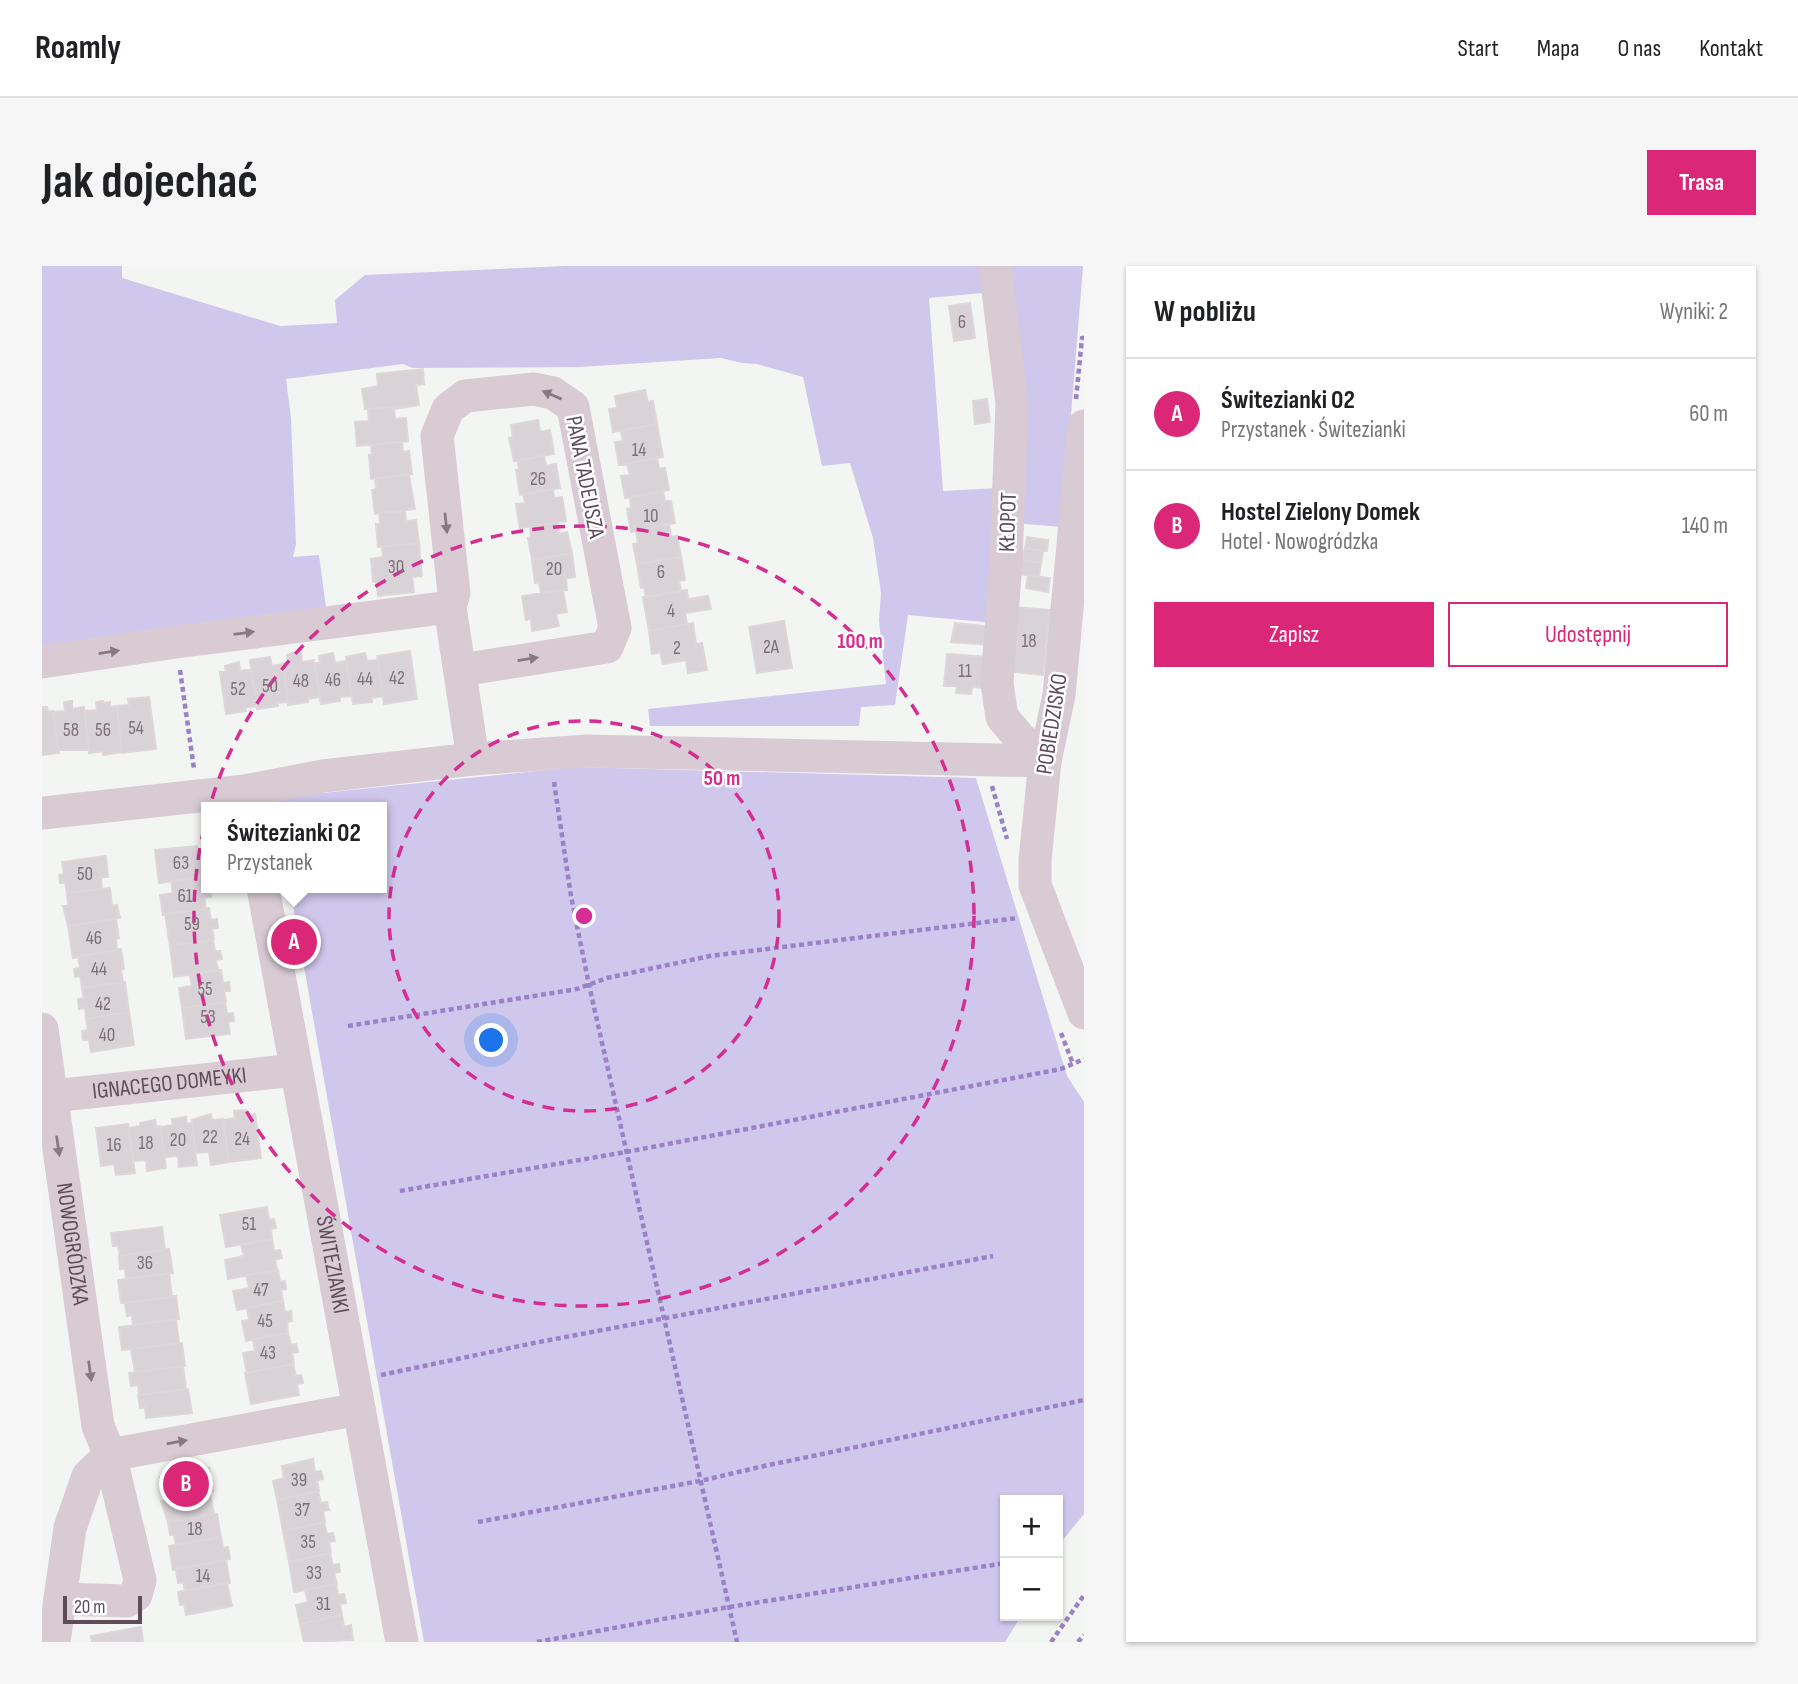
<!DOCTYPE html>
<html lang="pl">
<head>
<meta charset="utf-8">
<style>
	body { margin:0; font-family:"Sofia Sans Condensed",sans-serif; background:#f6f6f6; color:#202124 }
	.controls { position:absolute; right:21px; bottom:21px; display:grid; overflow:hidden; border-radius:0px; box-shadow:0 2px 5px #0004 }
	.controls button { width:63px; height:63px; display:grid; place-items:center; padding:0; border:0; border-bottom:2px solid #e0e0e0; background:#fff; color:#202124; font:35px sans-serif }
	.scale { position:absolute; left:21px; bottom:18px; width:79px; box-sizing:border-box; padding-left:7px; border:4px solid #5f4c59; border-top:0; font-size:19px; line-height:24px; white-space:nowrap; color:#5f4c59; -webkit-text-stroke:5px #fff; paint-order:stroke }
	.you { position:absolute; left:450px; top:775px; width:24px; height:24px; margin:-18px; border:5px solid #fff; border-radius:50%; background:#1a73e8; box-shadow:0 0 0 10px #1a73e833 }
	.badge { display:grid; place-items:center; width:46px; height:46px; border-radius:50%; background:#db2777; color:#fff; font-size:23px; font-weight:700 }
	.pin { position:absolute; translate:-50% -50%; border:4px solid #fff; box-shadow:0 2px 7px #0006 }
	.popup { position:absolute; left:159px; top:536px; width:186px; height:91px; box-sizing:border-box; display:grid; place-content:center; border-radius:0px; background:#fff; filter:drop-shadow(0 2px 5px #0005); font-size:23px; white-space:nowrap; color:#757577 }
	.popup b { font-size:26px; color:#202124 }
	.popup::after { content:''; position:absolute; left:50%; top:100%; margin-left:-14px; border:14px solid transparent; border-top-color:#fff }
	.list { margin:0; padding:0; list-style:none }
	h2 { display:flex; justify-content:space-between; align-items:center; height:91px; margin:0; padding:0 28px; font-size:30px }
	h2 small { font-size:23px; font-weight:400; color:#757577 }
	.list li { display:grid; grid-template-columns:46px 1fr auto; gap:21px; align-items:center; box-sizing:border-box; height:112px; padding:0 28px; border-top:2px solid #e0e0e0 }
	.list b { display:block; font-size:26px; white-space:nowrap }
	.list p { margin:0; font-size:23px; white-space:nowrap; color:#757577 }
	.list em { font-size:23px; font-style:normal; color:#757577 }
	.actions { display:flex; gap:14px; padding:21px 28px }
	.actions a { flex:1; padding:16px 0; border:2px solid #db2777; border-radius:0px; text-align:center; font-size:24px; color:#db2777 }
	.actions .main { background:#db2777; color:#fff }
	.map { position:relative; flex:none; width:1042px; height:1376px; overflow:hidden; border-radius:0px }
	header { display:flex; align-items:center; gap:42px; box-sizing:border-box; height:98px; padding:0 35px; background:#fff; border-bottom:2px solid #e0e0e0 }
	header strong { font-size:33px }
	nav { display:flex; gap:38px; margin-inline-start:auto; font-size:24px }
	.intro { display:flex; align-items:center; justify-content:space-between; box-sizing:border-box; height:168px; padding:0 42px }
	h1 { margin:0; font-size:49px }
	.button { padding:18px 32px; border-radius:0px; background:#db2777; color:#fff; font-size:24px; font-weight:700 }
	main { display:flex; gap:42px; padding:0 42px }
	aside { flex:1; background:#fff; border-radius:0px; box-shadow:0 2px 5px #0004 }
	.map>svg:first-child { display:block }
	.green { fill:#d0c7ed }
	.building { fill:#d9d2d7; stroke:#ddd7da; stroke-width:2 }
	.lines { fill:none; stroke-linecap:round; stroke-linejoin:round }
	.path { stroke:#9a82c8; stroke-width:4.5; stroke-dasharray:5 3.5; stroke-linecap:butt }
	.minor { stroke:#d8cbd4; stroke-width:33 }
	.oneway { fill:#897884 }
	.ring { fill:none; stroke:#d52d91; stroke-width:3.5; stroke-dasharray:12 9 }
	.labels { text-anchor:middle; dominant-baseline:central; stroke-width:5; stroke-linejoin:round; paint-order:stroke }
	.number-label { font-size:19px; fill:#7e6e78 }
	.street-label { font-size:23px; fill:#5f4c59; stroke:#fff }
	.centre { fill:#d52d91; stroke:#fff; stroke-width:3.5 }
	.ring-label { font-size:21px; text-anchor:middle; font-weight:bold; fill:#d52d91; stroke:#fff; stroke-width:5; stroke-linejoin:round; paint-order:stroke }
</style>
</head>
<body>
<header>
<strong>Roamly</strong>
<nav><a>Start</a><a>Mapa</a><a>O nas</a><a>Kontakt</a></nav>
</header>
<div class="intro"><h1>Jak dojechać</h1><a class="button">Trasa</a></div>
<main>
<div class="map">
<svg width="1042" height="1376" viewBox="0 0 1042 1376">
	<rect width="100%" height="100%" fill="#f3f5f3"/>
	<!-- green -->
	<path class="green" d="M0,0h80v12l158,48 57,-3 -2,-23 30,-25 200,-9h421l7,26 -64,6 14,193 55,-3 -3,135 -87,-8 -13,90 -34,2 -2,19h-209l-2,-17 238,-25 -7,-63 2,-28 -8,-55 -23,-75 -28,3 -19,-89 -46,-13 -15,-1 -21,-5 -141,9 -167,1 -10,-4 -117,15 5,39 5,126 -3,13 26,-2 7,53 -284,38z
		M963,0h78l-21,261 -48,-4z
		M534,501l400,11 91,298 17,26v412l-26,32v-46h-53v116h16l-16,26h-581l-134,-754h92v-81h-107l-2,-9z"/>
	<!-- building -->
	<path class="building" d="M928,37l5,35 -21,3 -5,-35z
		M381,103l1,15 -8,1 3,20 -54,4 -3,-20 16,-3 -1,-12z
		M603,124l3,12 5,-1 4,23 -44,8 -4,-23 8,-1 -2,-12z
		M945,133l3,23 -15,2 -2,-23z
		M377,139l-25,4 1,10 11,-1 2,23 -51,5 -2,-24 14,-1 -1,-12z
		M496,154l2,12 10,-2 4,24 -40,7 -5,-23 4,-1 -2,-12z
		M615,158l6,33 -44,8 -4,-23 8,-1 -2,-10z
		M360,176l1,10 6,-1 3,23 -41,5 -2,-24h3l-1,-10z
		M502,190l2,10 10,-2 4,24 -40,7 -4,-25h3l-1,-9z
		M615,192l2,11 6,-1 4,22 -44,8 -4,-22 9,-1 -3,-10h-8z
		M367,209l6,34 -40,5 -3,-24 4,-1 -1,-11z
		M511,223l1,9 8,-1 4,24 -46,7 -4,-24 9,-1 -2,-9z
		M621,225l2,10h6l4,22 -44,9 -4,-23 4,-1 -1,-10z
		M363,245l1,10 10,-1 3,23 -41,4 -2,-23h4l-1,-11z
		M516,256l1,12 8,-2 5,21 -40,7 -4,-22 3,-1 -1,-10z
		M627,258l2,13 6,-1 4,21 -44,7 -4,-20 5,-1 -2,-12z
		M985,271l21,3 -1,11 -22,-3z
		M377,277l3,33 -10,1 2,15 -36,4 -2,-15 -3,1 -2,-23 12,-2 -1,-10z
		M983,282l18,3 -2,12 -19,-3z
		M530,287l3,24 -9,1 1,12 -26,2 -2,-9h-4l-3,-23z
		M639,291l4,23 -6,1 2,10 -35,6 -2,-10 -3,1 -4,-24z
		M980,294l19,3 -2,14 -21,-3z
		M986,309l22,3 -2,14 -22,-4z
		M521,324l4,22 -11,2 3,12 -27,5 -1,-12 -5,1 -4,-24z
		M645,324l1,9 20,-3 3,13 -26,4 2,11 -38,7 -6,-34z
		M971,341l37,3 -7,65 -35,-4z
		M742,355l8,47 -35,5 -8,-46z
		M651,357l3,21 6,-1 5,27 -19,3 -2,-13 -23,4 -3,-12 -8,2 -3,-23z
		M913,357l38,4 -1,18 -41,-3z
		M368,385l7,48 -33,5 -7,-48z
		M250,387h9l1,9 12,-2 6,37 -12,2v3l-20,3 -5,-42h5l-1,-8z
		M291,387l2,10 11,-2 6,35 -12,1v4l-19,3 -7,-41h6l-1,-7z
		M323,387l2,8 11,-1 5,36 -11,2v4l-19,2 -7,-47z
		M905,388l39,3 -2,31 -12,-1 -1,7 -15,-1 1,-7h-13z
		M228,391l2,9 11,-2 5,38 -11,1 1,3 -21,3 -7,-49z
		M197,396l1,9 11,-2 6,37 -12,2 1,3 -20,3 -6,-42h6l-1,-6z
		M107,431l7,52 -34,4 -5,-47 12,-1 -1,-6z
		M30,435v8l12,-2 5,43h-31l-5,-38 12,-1 -1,-9z
		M61,435l1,2 6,-1v5l7,-1 5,46 -19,3v-4l-14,2 -4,-42 12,-1 -1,-8z
		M0,441h5l1,5 5,-1 6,42 -17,2z
		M155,580l2,12 6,-1 1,10v4l-5,1 1,5 -43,6 -4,-33z
		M64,590l2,21h-7l1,12 -35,4 -2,-10h-5l-1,-8 5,-1 -2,-12z
		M160,611h4v11h3l2,9 -7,1 2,11 -43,6 -3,-20 13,-2 -2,-12z
		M68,622l2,18 5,-1 3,13 -52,8 -5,-20h5l-1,-13z
		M167,642l2,12 6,-1 1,9 -6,1 2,10 -44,7 -5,-32z
		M74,653l3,19 -3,1 1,11 -44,8 -5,-32z
		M171,674l2,11h5l2,8 -6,1 2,10 -44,7 -4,-31z
		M79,683l3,20 -3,1 2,12 -41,6 -2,-12 -5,1 -1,-8 6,-1 -2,-12z
		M179,704l2,13 6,-1 1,9h-6l2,11 -44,6 -3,-20 13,-2 -2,-11z
		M83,716l4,30 -43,7 -1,-11 -6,1 -1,-10 6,-1 -2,-10z
		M183,736l2,12 6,-1 1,8 -6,1 2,12 -44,5 -4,-31z
		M87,746l5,33 -43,7 -2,-12h-6l-1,-9 6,-1 -2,-11z
		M204,844v6l9,-2 6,44 -32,4 -6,-42 12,-2 -1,-7z
		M169,848l1,6 11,-1 6,43 -18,3 -2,-13 -13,1 -4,-33z
		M144,851l1,7 5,-1 5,42 -18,2 -1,-11 -13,1 -5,-30 13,-2 -1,-6z
		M113,854l1,7 4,-1 6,42 -19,3 -1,-11 -13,1 -5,-33 12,-2v-3z
		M86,858l7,49 -19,2 -2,-11 -13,2 -5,-38z
		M225,941l2,13 5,-1 2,9 -5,1 1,10 -46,8 -6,-32z
		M120,961l3,23 -45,6 -2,-10h-5l-2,-13z
		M230,973l2,12 6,-1 2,8 -7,2 2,10 -49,9 -3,-19 19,-4 -3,-11z
		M127,983l4,24 -47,6 -1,-10h-5l-1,-13z
		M236,1004l2,12 5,-1 1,8 -5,1 2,11 -46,9 -4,-19 16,-3 -3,-13z
		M127,1007l3,24 -51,6 -3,-23z
		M134,1030l3,23 -46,6 -1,-10 -5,1 -2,-13z
		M241,1035l2,11 6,-1 1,10 -5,1 1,11 -42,8 -4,-20 7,-1 -2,-12z
		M134,1054l3,23 -57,7 -3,-23z
		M246,1067l3,12 5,-1 2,8 -6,1 2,11 -47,9 -4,-20 12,-2 -2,-12z
		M140,1077l3,23 -50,6 -4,-23z
		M251,1098l3,12 5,-1 2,8 -6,1 2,11 -48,9 -6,-31z
		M141,1100l3,23 -47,6 -1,-10 -7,1 -2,-13z
		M146,1123l4,24 -46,5 -1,-11 -5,1 -2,-13z
		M271,1193l2,13 6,-1 2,8 -6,1 2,11 -42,9 -4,-19 11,-3 -2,-12z
		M167,1202l4,23 -45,8 -2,-10 -4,1 -2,-12z
		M276,1225l3,12 6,-1 2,8 -6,1 2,11 -42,9 -6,-31z
		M168,1226l4,22 -46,8 -7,-21z
		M172,1248h3l4,23 -45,8 -2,-10h-4l-2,-13z
		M282,1256l3,12 6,-1 2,8 -6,1 2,11 -42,9 -6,-31z
		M179,1271l2,11 5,-1 2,12 -57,11 -4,-24z
		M288,1287l3,12 6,-1 1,8 -6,1 3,11 -43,8 -5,-30z
		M184,1294l4,23 -45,8 -2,-9 -5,1 -2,-14z
		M185,1317l5,23 -46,9 -2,-11 -4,1 -2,-13z
		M294,1318l2,11 6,-1 2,9 -6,1 2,11 -42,9 -4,-19 12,-3 -3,-12z
		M300,1349l2,12 7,-2 2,15 -49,2 -4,-18z
		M99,1361l2,15h-51l-1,-6z"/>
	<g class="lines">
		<!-- path -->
		<path class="path" d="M1034,133l6,-61h2
			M138,404l14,99
			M512,516l17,114 18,89 148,657
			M950,520l15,53
			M306,760l229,-37 30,-11 103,-22 308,-38
			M1019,767l12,31
			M358,925l226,-39 435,-83 23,-10
			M339,1109l153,-32 459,-87
			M436,1256l222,-41 64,-15 320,-66
			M495,1376l192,-35 276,-44
			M1009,1376l33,-47
			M1036,1376l6,-7"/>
		<!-- minor -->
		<g class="minor">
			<path d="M953,0l17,138 -6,158 -9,121 5,34 17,20 26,24"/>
			<path d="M1042,160l-25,269 -14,66 -10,99v25l49,128"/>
			<path d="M0,396l134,-20 274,-35"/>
			<path d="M419,404l146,-23 8,-19 -42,-221 -20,-14 -19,-4 -69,7 -17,13 -11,27 17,157 -4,14 23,152"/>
			<path d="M0,547l203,-22 78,-15 150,-17 114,-8 458,10"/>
			<path id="s1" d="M221,622l139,754"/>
			<path id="s2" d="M0,763l56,397 12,29 30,125 -4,15 -9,6 -67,-2"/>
			<path id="s3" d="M0,831l254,-27"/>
			<path d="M12,1376l16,-114 18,-52 22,-21 249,-46"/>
		</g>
	</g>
	<!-- one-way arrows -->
	<defs><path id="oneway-solid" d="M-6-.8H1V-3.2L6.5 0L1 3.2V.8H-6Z" transform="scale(1.75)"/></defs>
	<g class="oneway">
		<use href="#oneway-solid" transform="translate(510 129) rotate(-157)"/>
		<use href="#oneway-solid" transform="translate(404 257) rotate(84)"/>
		<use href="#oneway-solid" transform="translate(202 367) rotate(-7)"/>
		<use href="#oneway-solid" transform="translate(67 386) rotate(-9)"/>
		<use href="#oneway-solid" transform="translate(486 393) rotate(-9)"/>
		<use href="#oneway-solid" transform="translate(16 880) rotate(82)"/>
		<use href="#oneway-solid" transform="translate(48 1105) rotate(82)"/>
		<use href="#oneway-solid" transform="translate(135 1176) rotate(-10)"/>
	</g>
	<!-- distance rings -->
	<g class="ring">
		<circle cx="542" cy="650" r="195"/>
		<circle cx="542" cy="650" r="390"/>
	</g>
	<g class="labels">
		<!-- number labels -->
		<g class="number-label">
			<text x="920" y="56">6</text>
			<text x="597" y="184">14</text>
			<text x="496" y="213">26</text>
			<text x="609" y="250">10</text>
			<text x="354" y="301">30</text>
			<text x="512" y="303">20</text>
			<text x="619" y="306">6</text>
			<text x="629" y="345">4</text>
			<text x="987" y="375">18</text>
			<text x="729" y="381">2A</text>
			<text x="635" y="382">2</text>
			<text x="923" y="405">11</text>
			<text x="355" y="412">42</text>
			<text x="323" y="413">44</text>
			<text x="291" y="414">46</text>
			<text x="259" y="415">48</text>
			<text x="228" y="420">50</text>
			<text x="196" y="423">52</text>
			<text x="94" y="462">54</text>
			<text x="29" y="464">58</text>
			<text x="61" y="464">56</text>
			<text x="139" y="597">63</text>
			<text x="43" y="608">50</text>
			<text x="143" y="630">61</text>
			<text x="150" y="658">59</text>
			<text x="52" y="672">46</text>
			<text x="57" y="703">44</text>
			<text x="163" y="723">55</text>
			<text x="61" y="738">42</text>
			<text x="166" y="751">53</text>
			<text x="65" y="769">40</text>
			<text x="168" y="871">22</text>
			<text x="200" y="873">24</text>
			<text x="136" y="874">20</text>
			<text x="104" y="877">18</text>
			<text x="72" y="879">16</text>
			<text x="207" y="958">51</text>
			<text x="103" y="997">36</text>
			<text x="219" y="1024">47</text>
			<text x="223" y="1055">45</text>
			<text x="226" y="1087">43</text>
			<text x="257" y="1214">39</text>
			<text x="260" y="1244">37</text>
			<text x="153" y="1263">18</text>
			<text x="266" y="1276">35</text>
			<text x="272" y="1307">33</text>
			<text x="161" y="1310">14</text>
			<text x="281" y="1338">31</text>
		</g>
		<!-- street labels -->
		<g class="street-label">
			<text transform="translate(543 211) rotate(79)">PANA TADEUSZA</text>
			<text transform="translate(966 256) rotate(-88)">KŁOPOT</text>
			<text transform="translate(1010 458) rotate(-81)">POBIEDZISKO</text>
			<text stroke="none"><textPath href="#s3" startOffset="128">IGNACEGO DOMEYKI</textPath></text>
			<text stroke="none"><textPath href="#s2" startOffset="217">NOWOGRÓDZKA</textPath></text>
			<text stroke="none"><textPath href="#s1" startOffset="383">ŚWITEZIANKI</textPath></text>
		</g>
	</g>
	<circle cx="542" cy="650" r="10" class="centre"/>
	<g class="ring-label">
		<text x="818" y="382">100 m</text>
		<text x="680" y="519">50 m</text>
	</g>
</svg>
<div class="controls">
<button>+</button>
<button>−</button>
</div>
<div class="scale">20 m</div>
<div class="you"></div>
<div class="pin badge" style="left:252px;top:676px">A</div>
<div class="popup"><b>Świtezianki 02</b>Przystanek</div>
<div class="pin badge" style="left:144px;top:1218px">B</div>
</div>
<aside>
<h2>W pobliżu<small>Wyniki: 2</small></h2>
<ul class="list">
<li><span class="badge">A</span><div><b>Świtezianki 02</b><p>Przystanek · Świtezianki</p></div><em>60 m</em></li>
<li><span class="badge">B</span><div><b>Hostel Zielony Domek</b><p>Hotel · Nowogródzka</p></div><em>140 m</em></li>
</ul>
<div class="actions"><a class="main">Zapisz</a><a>Udostępnij</a></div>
</aside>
</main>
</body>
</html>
